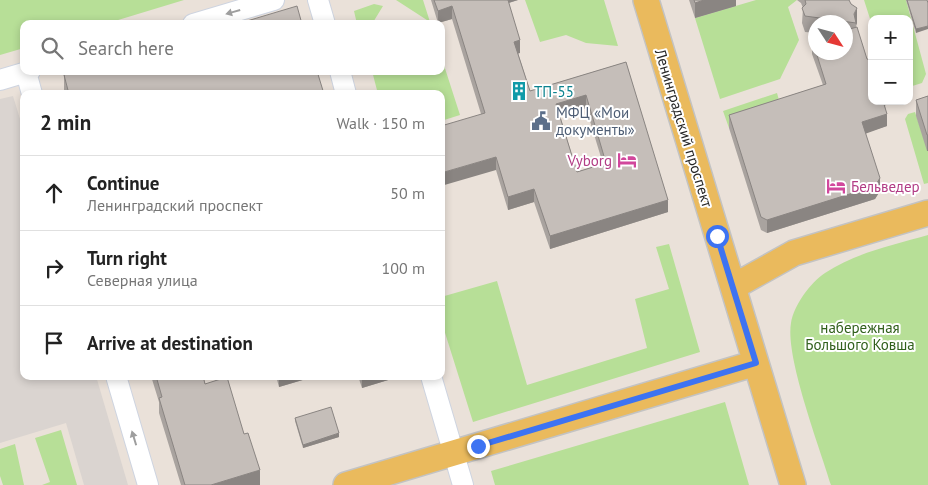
<!DOCTYPE html>
<html lang="en">
<head>
<meta charset="utf-8">
<style>
	body { margin:0; font-family:"PT Sans",sans-serif; background:#f6f6f6; color:#222 }
	.controls { position:absolute; right:15px; top:15px; display:grid; overflow:hidden; border-radius:10px; box-shadow:0 2px 8px #0003 }
	.controls button { width:45px; height:45px; display:grid; place-items:center; padding:0; border:0; border-bottom:1px solid #e0e0e0; background:#fff; color:#222; font:25px sans-serif }
	.compass { position:absolute; left:808px; top:15px; width:45px; height:45px; border-radius:50%; background:#fff; box-shadow:0 2px 8px #0003; rotate:126deg }
	.stop { position:absolute; width:15px; height:15px; margin:-11px; border:4px solid #3d73f2; border-radius:50%; background:#fff }
	.stop.end { background:#3d73f2; border-color:#fff; box-shadow:0 1px 5px #0008 }
	.list { margin:0; padding:0; list-style:none }
	h2 { display:flex; justify-content:space-between; align-items:center; height:65px; margin:0; padding:0 20px; font-size:21px }
	h2 small { font-size:16px; font-weight:400; color:#767676 }
	.list li { display:grid; grid-template-columns:32px 1fr auto; gap:15px; align-items:center; box-sizing:border-box; height:75px; padding:0 20px; border-top:1px solid #e0e0e0 }
	.list b { display:block; font-size:19px; white-space:nowrap }
	.list p { margin:0; font-size:16px; white-space:nowrap; color:#767676 }
	.list em { font-size:16px; font-style:normal; color:#767676 }
	.icon { flex:none; width:28px; height:28px; fill:none; stroke:currentColor; stroke-width:2; stroke-linecap:round; stroke-linejoin:round }
	.map { position:relative; flex:none; width:928px; height:485px; overflow:hidden }
	.search { position:absolute; background:#fff; box-shadow:0 2px 8px #0003; left:20px; top:20px; width:425px; height:55px; display:flex; align-items:center; gap:12px; box-sizing:border-box; padding:0 18px; border-radius:10px; color:#767676; font-size:19px }
	.panel { position:absolute; background:#fff; box-shadow:0 2px 8px #0003; left:20px; top:90px; width:425px; height:290px; border-radius:10px }
	.map>svg:first-child { display:block }
	.green { fill:#b7df97 }
	.plaza { fill:#dad4d0 }
	.lines { fill:none; stroke-linecap:round; stroke-linejoin:round }
	.minor-casing { stroke:#ced4e0; stroke-width:22 }
	.major-casing { stroke:#c3c3c3; stroke-width:28 }
	.minor { stroke:#fff; stroke-width:20 }
	.major { stroke:#eaba5d; stroke-width:25 }
	.wall { fill:#a9a39f; fill-rule:evenodd }
	.shaded-wall { fill:#8a8582 }
	.building { fill:#c5beb9; stroke:#8a8582; fill-rule:evenodd }
	.oneway { fill:#9e9e9e }
	.route { stroke:#3d73f2; stroke-width:6 }
	.labels { text-anchor:middle; dominant-baseline:central; stroke-width:4; stroke-linejoin:round; paint-order:stroke }
	.culture-label { font-size:15px; fill:#0d838f; stroke:#fff; text-anchor:start }
	.service-label { font-size:15px; fill:#4e5e75; stroke:#fff; text-anchor:start }
	.street-label { font-size:15px; fill:#272727; stroke:#fff }
	.hotel-label { font-size:15px; fill:#b23c85; stroke:#fff; text-anchor:end }
	.park-label { font-size:15px; fill:#31601c; stroke:#fff }
</style>
</head>
<body>
<div class="map">
<svg width="928" height="485" viewBox="0 0 928 485">
	<rect width="100%" height="100%" fill="#eae1d9"/>
	<!-- green -->
	<path class="green" d="M0,0h184l-79,24h-81v24l-24,7z
		M396,0h27l7,22z
		M525,0h79l14,46 -32,-3 -20,-8 -26,7z
		M756,0h41l-9,7 11,33 -19,39 -60,20 -25,-81z
		M864,0h42l20,74 -4,9 -13,4v-68h-37v6z
		M374,4l9,2 -11,18h-15l-3,-13z
		M441,56l19,59 -19,6v-27h-63l-6,-23h69z
		M777,93l5,18 -53,17 -6,-17z
		M915,112l13,39v32l-4,1 -19,-65 3,-5z
		M928,235v250h-97c-11,-37 -46,-128 -40,-162 3,-18 19,-40 34,-50 30,-20 68,-28 103,-38z
		M669,244l31,108 -227,70 -32,-102v-23l56,-16 30,104 120,-37 -12,-49 34,-10 -13,-42z
		M725,402l24,83h-254l-4,-14z
		M61,430l16,55h-35l8,-3 -15,-44z
		M15,444l9,41h-21l-3,-9v-27z"/>
	<!-- plaza -->
	<path class="plaza" d="M13,96l11,36v244h72l32,109h-44l-18,-62 -66,20v-344z"/>
	<g class="lines">
		<!-- minor casing -->
		<g class="minor-casing">
			<path id="minor" d="M318,0l7,24
				M193,24l81,-24
				M340,71l6,23
				M26,72l6,22
				M0,80l30,-9
				M116,376l32,109
				M431,376l32,109"/>
		</g>
		<!-- major casing -->
		<g class="major-casing">
			<path id="major" d="M646,0l147,485
				M733,287l61,-34 134,-40
				M346,485l410,-122"/>
		</g>
		<!-- minor -->
		<use href="#minor" class="minor"/>
		<!-- major -->
		<use href="#major" class="major"/>
	</g>
	<!-- wall -->
	<path class="wall" d="M431,0h87l-9,3 11,50h-2l12,38 96,-29 42,150 -118,37 -16,-47 -26,8 -12,-40 -15,-56 -29,-95 -14,4zM586,108l17,56 -26,8 -17,-56z
		M689,0h47v6l-41,12z
		M797,0h52l8,23 -1,4 16,74h15v2l-2,3 2,20 -22,7 15,58 -5,8 -108,34 -6,-3 -32,-102v-13l94,-30 -11,-31v-13l4,-1v12h30v-30h-30v11l-11,-1 -3,-9 1,-15 -2,-5z
		M906,0h21l-11,33z
		M64,75l260,19h-259l-1,-4z
		M928,96v55h-1l-11,-35v-16z
		M151,376h52l2,8 55,101h-79l-22,-72v-11z
		M276,376h40l-37,11z
		M358,376h40v1l-36,11z
		M295,418l44,19 -36,11 -8,-27z"/>
	<!-- shaded-wall -->
	<path class="shaded-wall" d="M505,0h13l-13,4z
		M704,0h32v6l-41,12v-15z
		M452,6v13l-14,4v-12z
		M857,8v15l-1,2 -2,-11z
		M928,26v3l-12,4v-4z
		M520,40v13l-6,2v-13z
		M586,95v13l-30,9v-13z
		M881,101h6v2l-6,6z
		M887,114v12l-25,9v-13z
		M927,135h1v16h-1z
		M496,157v13l-55,16v-13z
		M880,178v13l-5,8 -108,34v-13z
		M534,189v13l-26,8v-13z
		M668,200v12l-118,37v-13z
		M279,376h37l-37,11z
		M362,376h36v1l-36,11z
		M339,433v4l-36,11v-3z
		M260,470v15h-49z"/>
	<!-- building -->
	<path class="building" d="M434,0h74l12,40 -6,2 16,49 96,-29 42,138 -118,36 -16,-47 -26,8 -12,-40 -55,16v-47l44,-13 -33,-107 -14,5zM586,95l20,68 -29,9 -21,-68z
		M694,0h10l-9,3z
		M805,0h44l2,4 6,4 -3,6 2,9 -51,-7 -3,-8 4,-4z
		M907,0h20l1,3v23l-12,3z
		M297,6l5,18h-65z
		M857,27l10,32 3,1 2,6v35h11l4,13 -25,8 18,56 -5,8 -108,34 -6,-3 -32,-102 97,-31 -10,-32h30v-22z
		M816,40v11l-4,-10z
		M77,71h240l7,23h-255l-5,-19z
		M928,96v39h-1l-11,-35z
		M156,376h47l2,8 22,-7 17,57 4,-1 12,37 -49,15h-26l-26,-87 3,-1z
		M331,407l8,26 -36,12 -8,-27z"/>
	<!-- one-way arrows -->
	<defs><path id="oneway-solid" d="M-6-.8H1V-3.2L6.5 0L1 3.2V.8H-6Z" transform="scale(1.25)"/></defs>
	<g class="oneway">
		<use href="#oneway-solid" transform="translate(233 12) rotate(164)"/>
		<use href="#oneway-solid" transform="translate(134 438) rotate(-107)"/>
	</g>
	<g class="lines">
		<!-- route -->
		<path class="route" d="M478,446l278,-83 -39,-127"/>
	</g>
	<!-- icons -->
	<defs>
		<g id="building-bare" transform="scale(1.5)"><path d="M-4-6H4V6H1V3H-1V6H-4ZM-2.5-4.3h1.7v1.8h-1.7ZM.8-4.3h1.7v1.8H.8ZM-2.5-1h1.7V.8h-1.7ZM.8-1h1.7V.8H.8Z" fill="#0f9aa8" stroke="#fff" stroke-width="2.5" paint-order="stroke"/></g>
		<g id="civic-bare" transform="scale(1.5)"><path d="M-.6-6.5H3V-4.5H.6V-3L4-1V1h2V6H-6V1h2V-1L-.6-3ZM-1.2 2.5V6h2.4V2.5Z" fill="#5c6f8a" stroke="#fff" stroke-width="2.5" paint-order="stroke"/></g>
		<g id="hotel-bare" transform="scale(1.5)"><path d="M-6-4.5h1.5V1H6V5H4.5V3h-9V5H-6ZM-4 0a1.8 1.8 0 1 1 3.6 0ZM.5 0V-2.5h3Q6-2.5 6 0Z" fill="#d1479c" stroke="#fff" stroke-width="2.5" paint-order="stroke"/></g>
	</defs>
	<g fill-rule="evenodd">
		<use href="#building-bare" x="519" y="91"/>
		<use href="#civic-bare" x="541" y="121"/>
		<use href="#hotel-bare" x="627" y="160"/>
		<use href="#hotel-bare" x="836" y="186"/>
	</g>
	<g class="labels">
		<!-- culture labels -->
		<g class="culture-label">
			<text x="534" y="91">ТП-55</text>
		</g>
		<!-- service labels -->
		<g class="service-label">
			<text x="556" y="112">МФЦ «Мои<tspan x="556" dy="17">документы»</tspan></text>
		</g>
		<!-- street labels -->
		<g class="street-label">
			<text transform="translate(684 128) rotate(73)">Ленинградский проспект</text>
		</g>
		<!-- hotel labels -->
		<g class="hotel-label">
			<text x="612" y="160">Vyborg</text>
			<text x="851" y="186" text-anchor="start">Бельведер</text>
		</g>
		<!-- park labels -->
		<g class="park-label">
			<text x="860" y="327">набережная<tspan x="860" dy="17">Большого Ковша</tspan></text>
		</g>
	</g>
</svg>
<div class="controls">
<button>+</button>
<button>−</button>
</div>
<svg class="compass" viewBox="-18 -18 36 36"><path d="M0-13l5 13h-10z" fill="#e53935"/><path d="M0 13l5-13h-10z" fill="#767676"/></svg>
<div class="stop" style="left:717px;top:236px"></div>
<div class="stop end" style="left:478px;top:446px"></div>
<div class="search"><svg class="icon" aria-label="search" viewBox="0 0 24 24"><circle cx="10" cy="10" r="6"/><path d="M15 15l6 6"/></svg>Search here</div>
<section class="panel">
<h2>2 min<small>Walk · 150 m</small></h2>
<ul class="list">
<li><svg class="icon" aria-label="ahead" viewBox="0 0 24 24"><path d="M12 20V5M6 11l6-6 6 6"/></svg><div><b>Continue</b><p>Ленинградский проспект</p></div><em>50 m</em></li>
<li><svg class="icon" aria-label="right" viewBox="0 0 24 24"><path d="M7 20v-9h11M14 6l5 5-5 5"/></svg><div><b>Turn right</b><p>Северная улица</p></div><em>100 m</em></li>
<li><svg class="icon" aria-label="arrive" viewBox="0 0 24 24"><path d="M6 21V4h12l-3 4 3 4H6"/></svg><div><b>Arrive at destination</b></div></li>
</ul>
</section>
</div>
</body>
</html>
